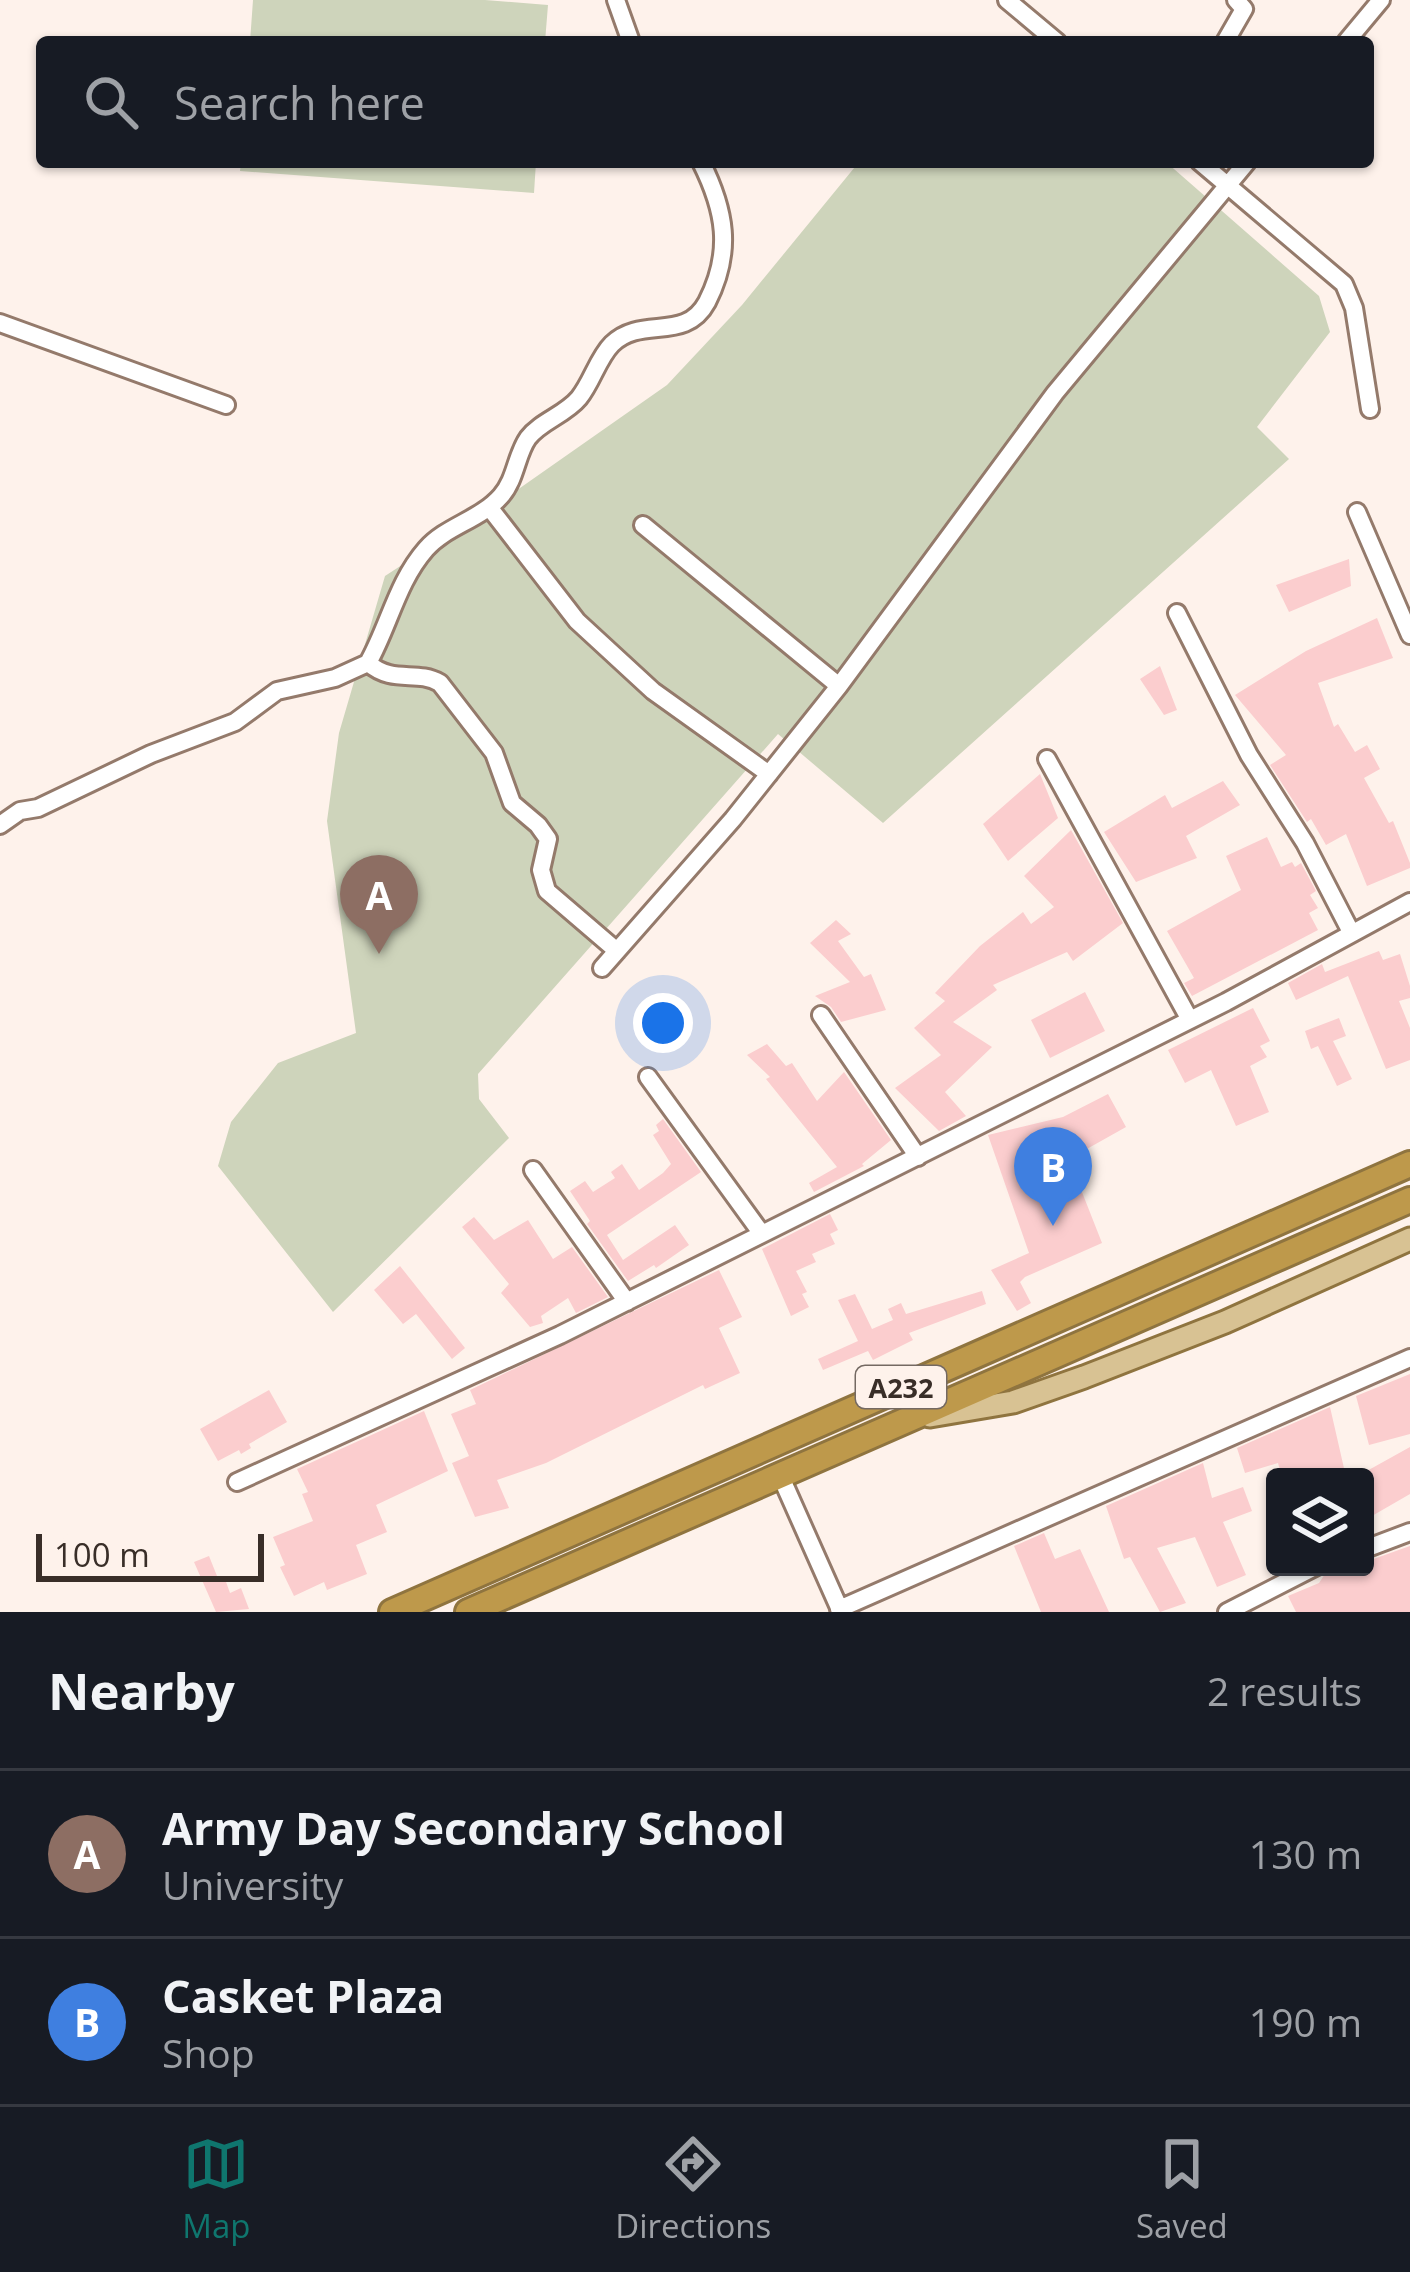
<!DOCTYPE html>
<html lang="en">
<head>
<meta charset="utf-8">
<style>
	body { margin:0; font-family:"Open Sans",sans-serif; background:#20242c; color:#f1f3f6 }
	.controls { position:absolute; right:36px; bottom:36px; display:grid; overflow:hidden; border-radius:12px; box-shadow:0 3px 9px #0004 }
	.controls button { width:108px; height:108px; display:grid; place-items:center; padding:0; border:0; border-bottom:3px solid #363941; background:#171b24; color:#f1f3f6; font:60px sans-serif }
	.scale { position:absolute; left:36px; bottom:30px; width:228px; box-sizing:border-box; padding-left:12px; border:6px solid #392e28; border-top:0; font-size:33px; line-height:42px; white-space:nowrap; color:#392e28; -webkit-text-stroke:9px #fef2eb; paint-order:stroke }
	.you { position:absolute; left:663px; top:1023px; width:42px; height:42px; margin:-30px; border:9px solid #fff; border-radius:50%; background:#1a73e8; box-shadow:0 0 0 18px #1a73e833 }
	.badge { display:grid; place-items:center; width:78px; height:78px; border-radius:50%; background:#0f766e; color:#fff; font-size:39px; font-weight:700 }
	.pin { position:absolute; translate:-50% -99px; filter:drop-shadow(0 3px 6px #0008) }
	.pin::after { content:''; position:absolute; top:63px; width:42px; height:36px; background:inherit; clip-path:polygon(0 0,100% 0,50% 100%) }
	.list { margin:0; padding:0; list-style:none }
	h2 { display:flex; justify-content:space-between; align-items:center; height:156px; margin:0; padding:0 48px; font-size:51px }
	h2 small { font-size:39px; font-weight:400; color:#9ea1a6 }
	.list li { display:grid; grid-template-columns:78px 1fr auto; gap:36px; align-items:center; box-sizing:border-box; height:168px; padding:0 48px; border-top:3px solid #363941 }
	.list b { display:block; font-size:45px; white-space:nowrap }
	.list p { margin:0; font-size:39px; white-space:nowrap; color:#9ea1a6 }
	.list em { font-size:39px; font-style:normal; color:#9ea1a6 }
	.icon { flex:none; width:66px; height:66px; fill:none; stroke:currentColor; stroke-width:2; stroke-linecap:round; stroke-linejoin:round }
	.map { position:relative; flex:none; width:1410px; height:1612px; overflow:hidden }
	.search { position:absolute; background:#171b24; box-shadow:0 3px 9px #0004; left:36px; right:36px; top:36px; height:132px; display:flex; align-items:center; gap:30px; box-sizing:border-box; padding:0 42px; border-radius:12px; color:#9ea1a6; font-size:45px }
	.sheet { height:492px; background:#171b24 }
	nav { display:flex; justify-content:space-around; align-items:center; box-sizing:border-box; height:168px; border-top:3px solid #363941; background:#171b24; font-size:33px; color:#9ea1a6 }
	nav a { display:grid; justify-items:center; gap:6px }
	nav .on { color:#0f766e }
	.map>svg:first-child { display:block }
	.green { fill:#ced4bb }
	.building { fill:#fbcdce }
	.lines { fill:none; stroke-linecap:round; stroke-linejoin:round }
	.minor-casing { stroke:#947a6b; stroke-width:22 }
	.major-casing { stroke:#8f743f; stroke-width:27 }
	.highway-casing { stroke:#8f743f; stroke-width:30 }
	.minor { stroke:#fff; stroke-width:16 }
	.major { stroke:#d8c293; stroke-width:21 }
	.highway { stroke:#be994b; stroke-width:24 }
	.labels { text-anchor:middle; dominant-baseline:central; stroke-width:9; stroke-linejoin:round; paint-order:stroke }
	.shield { fill:#fef2eb; stroke:#746962; stroke-width:3 }
	.shield-label { font-size:27px; font-weight:bold; fill:#392e28 }
</style>
</head>
<body>
<div class="map">
<svg width="1410" height="1612" viewBox="0 0 1410 1612">
	<rect width="100%" height="100%" fill="#fef2eb"/>
	<!-- green -->
	<path class="green" d="M253,0h232l63,5 -3,37h-295z
		M241,162h295l-2,31 -294,-22z
		M859,162h307l153,134 11,36 -73,95 32,32 -406,364 -105,-89 -300,340 1,25 30,39 -176,174 -115,-146 13,-44 47,-59 78,-30 -29,-212 12,-88 46,-157 135,-88 147,-103 75,-80z"/>
	<!-- building -->
	<path class="building" d="M1349,559l2,27 -62,26 -13,-27z
		M1377,618l16,40 -75,25 16,44 4,-3 17,28 12,-7 13,24 -16,9 25,45 4,-2 17,42v5l-43,18 -21,-52 -20,11 -15,-26 -4,3 -37,-57 16,-10 -51,-60 71,-44z
		M1160,666l17,44 -13,5 -24,-36z
		M1040,774l18,44 -50,43 -25,-37z
		M1223,781l17,24 -54,31 11,22 -61,24 -32,-50 61,-37 7,13z
		M1071,830l52,93 -50,38 -6,-9 -74,33 4,5 -44,32 39,25 -47,45 21,24 -27,15 -44,-43 46,-33 -27,-27 31,-27 -10,-8 45,-47 43,-34 8,12 23,-17 -30,-31z
		M1267,837l14,30 11,-5 3,5 6,-4 15,28 -6,4 8,13 -9,5 9,17 -126,66 -8,-13 10,-5 -27,-47 74,-41 -15,-34z
		M836,920l15,14 -13,7 26,36 7,-3 15,36 -45,12 -10,-15 -16,-11 35,-14 -40,-39z
		M1379,951l4,9 17,-6 10,32v12l-11,3 11,27v32l-24,9 -38,-93 -52,24 -8,-17 34,-19 3,8z
		M1085,992l20,39 -55,27 -19,-38z
		M1253,1008l17,33 -10,5 7,11 -17,9 19,46 -33,14 -25,-56 -26,13 -17,-33z
		M1339,1018l7,18 -13,5 19,38 -15,7 -19,-40 -7,3 -6,-18z
		M767,1044l19,22 6,-3 25,38 27,-29 47,68 -29,24 2,2 -50,26 -5,-9 28,-16 -71,-88 4,-2 -23,-22z
		M1108,1094l18,33 -57,32 33,84 -77,34 -5,5 11,21 -14,8 -26,-41 38,-17 -41,-118 75,-18z
		M663,1119l38,53 -94,63 16,25 52,-35 14,20 -33,23 -2,-3 -26,16 -41,-57 3,-3 -20,-30 15,-10 8,11 22,-14 -4,-6 11,-8 17,26 24,-17 8,-9 -18,-29 6,-4 -3,-6z
		M830,1214l8,16 -8,4 5,10 -23,10 4,8 -20,9 11,21 -5,2 7,13 -18,9 -29,-67z
		M474,1217l20,23 34,-20 25,39 19,-12 36,50 -32,16 -8,-15 -27,18 2,7 -13,4 -29,-34 8,-9 -47,-57z
		M400,1266l65,82 -13,11 -36,-45 -13,10 -29,-34z
		M719,1270l23,47 -23,11 21,45 -35,16 -2,-4 -157,78 -49,17 12,28 -34,9 -23,-54 17,-7 -18,-42 25,-10 -6,-14z
		M982,1291l4,13 -77,29 4,7 -40,20 -5,-9 -45,19 -5,-11 40,-18 -20,-41 17,-6 17,35 21,-9 -5,-11 13,-6 5,11z
		M1410,1374v60l-41,11 -13,-49z
		M269,1390l18,32 -38,22 2,4 -10,6 -2,-4 -21,11 -18,-32z
		M1330,1407l16,70h-64l-4,-14 -33,10 -8,-25z
		M424,1411l24,60 -72,34 11,27 -31,13 11,29 -40,16 -3,-8 -30,14 -14,-29 5,-2 -12,-28 40,-16 -11,-27 6,-2 -11,-23z
		M1410,1447v47l-45,26v-48z
		M1203,1463l9,35 31,-11 9,24 -29,11 23,53 -29,12 -22,-50 -38,11 29,55 -26,9 -30,-55 -6,2 -18,-53z
		M1044,1533l11,26 25,-10 29,63h-68l-27,-66z
		M1410,1546v66h-114l-8,-16 31,-13 8,-12 9,-4h29v-5z
		M209,1556l10,25 6,-2 5,14 11,-5 8,21 -33,3 -22,-50z"/>
	<g class="lines">
		<!-- minor casing -->
		<g class="minor-casing">
			<path id="minor" d="M616,0l15,42
				M1007,0l50,42
				M1225,42l19,-33 -8,-9
				M1346,42l35,-42
				M1200,162l144,122 10,24 16,101
				M0,323l226,82
				M489,507l88,114 76,70 116,83
				M1357,512l53,123
				M643,525l196,161
				M1177,613l72,142 56,88 46,89
				M368,663c26,22 48,6 72,20l54,70 18,50 26,22 10,14 -7,31 6,21 70,60
				M1047,759l143,261
				M0,825l20,-14 18,-3 113,-54 84,-32 42,-31 58,-13 33,-15c21,-37 29,-81 58,-114 20,-23 54,-29 75,-53 15,-17 15,-41 27,-58 13,-17 37,-23 51,-40 13,-16 19,-40 33,-54 30,-29 73,-1 95,-42 26,-51 18,-92 -6,-140
				M602,968l131,-149 106,-133 216,-293 192,-231
				M821,1015l97,142
				M648,1077l114,157
				M533,1170l94,132
				M781,1477l60,135
				M237,1482l323,-147 666,-333 184,-100
				M1365,1549l45,-17
				M839,1609l571,-251
				M1227,1612l88,-45"/>
		</g>
		<!-- major casing -->
		<g class="major-casing">
			<path id="major" d="M930,1416l83,-14 71,-25 141,-55 185,-83"/>
		</g>
		<!-- highway casing -->
		<g class="highway-casing">
			<path id="highway" d="M392,1612l1018,-448
				M468,1612l942,-412"/>
		</g>
		<!-- minor -->
		<use href="#minor" class="minor"/>
		<!-- major -->
		<use href="#major" class="major"/>
		<!-- highway -->
		<use href="#highway" class="highway"/>
	</g>
	<g class="labels">
		<!-- shield labels -->
		<rect class="shield" x="856" y="1366" width="90" height="42" rx="9"/>
		<g class="shield-label">
			<text x="901" y="1387">A232</text>
		</g>
	</g>
</svg>
<div class="controls">
<button><svg class="icon" aria-label="layers" viewBox="0 0 24 24"><path d="M12 4l9 5-9 5-9-5zM3 14l9 5 9-5"/></svg></button>
</div>
<div class="scale">100 m</div>
<div class="you"></div>
<div class="pin badge" style="left:379px;top:954px;background:#8d6e63">A</div>
<div class="pin badge" style="left:1053px;top:1226px;background:#3f7fe0">B</div>
<div class="search"><svg class="icon" aria-label="search" viewBox="0 0 24 24"><circle cx="10" cy="10" r="6"/><path d="M15 15l6 6"/></svg>Search here</div>
</div>
<section class="sheet">
<h2>Nearby<small>2 results</small></h2>
<ul class="list">
<li><span class="badge" style="background:#8d6e63">A</span><div><b>Army Day Secondary School</b><p>University</p></div><em>130 m</em></li>
<li><span class="badge" style="background:#3f7fe0">B</span><div><b>Casket Plaza</b><p>Shop</p></div><em>190 m</em></li>
</ul>
</section>
<nav>
<a class="on"><svg class="icon" aria-label="map" viewBox="0 0 24 24"><path d="M3 6l6-2 6 2 6-2v14l-6 2-6-2-6 2zM9 4v14M15 6v14"/></svg>Map</a>
<a><svg class="icon" aria-label="directions" viewBox="0 0 24 24"><path d="M12 3l9 9-9 9-9-9zM9 14v-3h6M13 9l2 2-2 2"/></svg>Directions</a>
<a><svg class="icon" aria-label="saved" viewBox="0 0 24 24"><path d="M7 4h10v16l-5-4-5 4z"/></svg>Saved</a>
</nav>
</body>
</html>
